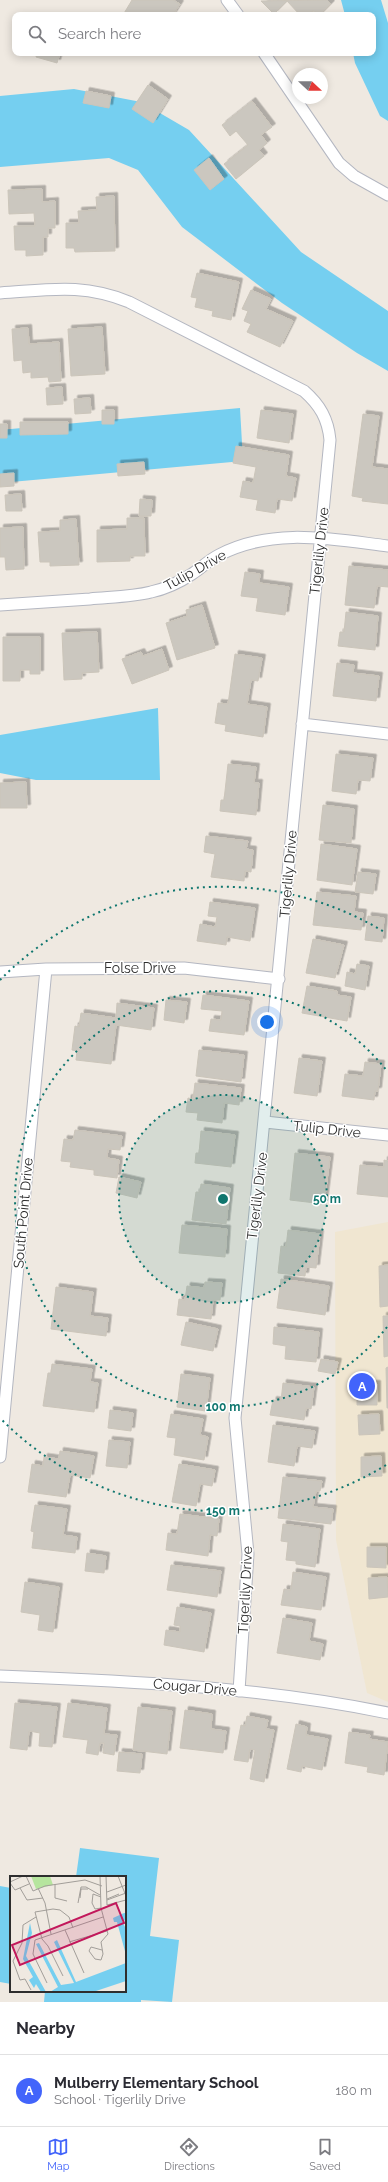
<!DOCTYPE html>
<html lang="en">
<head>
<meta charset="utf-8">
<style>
	body { margin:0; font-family:Raleway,sans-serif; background:#f7f7f7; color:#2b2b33 }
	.compass { position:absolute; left:292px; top:68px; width:36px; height:36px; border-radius:50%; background:#fff; box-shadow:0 2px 10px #0003; rotate:112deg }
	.you { position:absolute; left:267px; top:1022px; width:14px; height:14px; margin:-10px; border:3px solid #fff; border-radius:50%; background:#1a73e8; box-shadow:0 0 0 6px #1a73e833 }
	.badge { display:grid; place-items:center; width:26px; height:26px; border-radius:50%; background:#4264fb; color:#fff; font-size:13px; font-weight:700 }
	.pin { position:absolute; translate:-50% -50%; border:2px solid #fff; box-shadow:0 1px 4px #0006 }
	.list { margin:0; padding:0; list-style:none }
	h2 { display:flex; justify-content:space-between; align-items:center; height:52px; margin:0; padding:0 16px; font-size:17px }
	h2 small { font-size:13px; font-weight:400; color:#7c7c81 }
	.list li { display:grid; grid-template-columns:26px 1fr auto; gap:12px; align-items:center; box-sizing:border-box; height:72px; padding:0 16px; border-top:1px solid #e1e1e2 }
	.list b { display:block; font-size:15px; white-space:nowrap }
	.list p { margin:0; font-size:13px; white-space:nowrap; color:#7c7c81 }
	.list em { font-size:13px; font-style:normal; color:#7c7c81 }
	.icon { flex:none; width:22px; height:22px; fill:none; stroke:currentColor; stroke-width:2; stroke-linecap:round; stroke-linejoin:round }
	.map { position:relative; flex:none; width:388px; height:2002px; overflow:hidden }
	.search { position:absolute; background:#fff; box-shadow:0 2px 10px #0003; left:12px; right:12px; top:12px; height:44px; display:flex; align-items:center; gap:10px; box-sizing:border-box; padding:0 14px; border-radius:8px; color:#7c7c81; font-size:15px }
	.sheet { height:124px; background:#fff }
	nav { display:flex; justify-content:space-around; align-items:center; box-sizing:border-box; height:56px; border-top:1px solid #e1e1e2; background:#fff; font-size:11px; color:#7c7c81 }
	nav a { display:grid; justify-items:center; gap:2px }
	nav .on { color:#4264fb }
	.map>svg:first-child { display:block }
	.education { fill:#f0e6d1 }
	.water { fill:#75cff0 }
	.building { fill:#cbc7bf; stroke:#cbc5ba; filter:url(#shadow) }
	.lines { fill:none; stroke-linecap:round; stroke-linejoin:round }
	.minor-casing { stroke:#b4b7c1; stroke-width:13 }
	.minor { stroke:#fff; stroke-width:11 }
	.ring { fill:none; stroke:#0f766e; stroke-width:2; stroke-dasharray:2 4 }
	.labels { text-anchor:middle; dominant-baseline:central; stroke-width:3; stroke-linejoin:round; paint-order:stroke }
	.street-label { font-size:14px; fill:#2e2e2e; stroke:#fff }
	.inset-road { fill:none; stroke:#a29e99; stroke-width:1 }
	.view { fill:#c2185b; fill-opacity:0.15; stroke:#c2185b; stroke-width:2 }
	.inset-edge { fill:none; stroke:#2e2e2e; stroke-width:2 }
	.centre { fill:#0f766e; stroke:#fff; stroke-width:2 }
	.ring-label { font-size:12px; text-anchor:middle; font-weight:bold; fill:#0f766e; stroke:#fff; stroke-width:3; stroke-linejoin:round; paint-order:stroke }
</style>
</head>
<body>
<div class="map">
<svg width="388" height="2002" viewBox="0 0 388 2002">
	<defs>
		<filter id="shadow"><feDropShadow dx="3.5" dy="-3.5" stdDeviation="0" flood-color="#0004"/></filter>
	</defs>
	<rect width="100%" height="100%" fill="#efe9e1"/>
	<!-- education -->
	<path class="education" d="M388,1222v480l-21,-9 -31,-153 -1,-308z"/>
	<!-- water -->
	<path class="water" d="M341,0h40l7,23v98l-8,-5 -25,-53 -2,-10h20v-38h-28z
		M74,89l67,13 48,28 112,122 87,59v60l-31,-18 -75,-50 -100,-76 -44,-57 -29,-12 -109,9v-71z
		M240,408l3,53 -243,22v-53z
		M158,708l2,72h-124l-36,-7v-38z
		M80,1848l79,10 -9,78 29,4 -7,62 -31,-2v2h-97l1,-11h80v-114h-49z
		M0,1886l11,2v96l-11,-2z"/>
	<!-- building -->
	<path class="building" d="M132,0h41l7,4 -7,11h-50z
		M327,0l4,4 -11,11 -7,-4 -5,4h-8l-13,-14 -13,13 -13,-13z
		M37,53h23l-3,10 -21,-6z
		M148,85l20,14 -15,24 -21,-14z
		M86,91l25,5 -2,12 -26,-5z
		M252,101l20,26 -11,8 6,8 -8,7 5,6 -28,23 -12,-15 24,-19 -12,-14 -6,5 -8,-11z
		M209,158l15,21 -14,11 -16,-20z
		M42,189v13l13,-1v27h-7v9h-5v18l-17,1v-6h-11l-1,-24h21l-1,-13 -25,1 -1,-24z
		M114,196l1,55 -40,1 -1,-4h-8v-25h13l-1,-12 19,-1 -1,-13z
		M197,273l42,9 -8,38 -19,-4 1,-5 -18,-4 2,-9 -6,-1z
		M251,290l20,9 -5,10 27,12 -13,26 -33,-15 4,-8 -7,-3 4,-10 -6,-2z
		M102,327l3,47 -34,2 -3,-47z
		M28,328l1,16 30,-2 2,39 -12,1 -1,-5 -17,1v-6l-8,1 -1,-13 -8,1 -2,-32z
		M62,387l1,17 -16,1 -1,-17z
		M90,398l1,15 -16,1 -1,-15z
		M102,410h12v14h-12z
		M261,410l32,4 -4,29 -32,-5z
		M363,414l16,2 -7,51 16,2v35l-26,-3 1,-3 -11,-2z
		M20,422h48v12l-48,1z
		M0,424h7v14h-7z
		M236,446l53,9 -3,21 10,2 -4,23 -15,-2 -2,14 -19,-3 2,-10 -18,-3 3,-16 10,2 3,-16 -23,-4z
		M144,462l1,12 -27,2 -1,-12z
		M14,473v13l-14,1v-13z
		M21,494l1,17h-16l-1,-16z
		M140,499l12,1 -1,16h-12z
		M127,518h17l1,38h-15v5l-33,1v-32l30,-1z
		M76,519l3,46 -29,1v-4h-10l-2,-30 22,-1v-11z
		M23,527l1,42 -18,1 -1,-13h-5v-29z
		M349,566l39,4v17l-11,-1 -3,22 -29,-3z
		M245,572l15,2 -1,9 30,4 -4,28 -29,-4 2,-13 -17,-2z
		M202,605l13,43 -38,12 -11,-37 21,-7 -1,-6z
		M346,612l32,4 -3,34 -37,-4 2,-14h4z
		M97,632l2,40 -17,1v6l-18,1 -2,-47z
		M3,637h37v37h-10v-4h-10v11h-17z
		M162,649l7,21 -37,14 -10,-25 19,-7 2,4z
		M235,654l27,4 -4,23 -7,-1 -4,24 20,3 -4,30 -38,-6 1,-6 -11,-2 3,-20 10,1z
		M337,663l17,2 -1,8 26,3 -3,25 -43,-5z
		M336,754l37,4 -3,23 -12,-1 -2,14 -24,-3z
		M228,764l28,3 -2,16h5l-3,32 -36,-4 1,-11h3z
		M26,782l1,26h-27v-25z
		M323,805l31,4 -3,34 -32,-3z
		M206,836l42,5 -2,8 7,1 -2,22 -6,-1 -1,10 -33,-4 4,-23 -11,-2z
		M321,844l36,5 -5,36 -35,-5z
		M358,872l18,2 -3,20 -18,-2z
		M317,892l39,4 -2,16 9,1 -2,17 -48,-5z
		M210,902l45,6 -5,33 -23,-4 -1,8 -29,-4 3,-17 15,3 2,-10 -9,-1z
		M368,916l16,2 -2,24 -17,-2z
		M313,939l31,6 -9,33 -29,-5z
		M357,964l12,2 -4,24 -20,-4 2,-14 8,2z
		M307,986l30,5v4l14,2 -4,24 -45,-8z
		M203,995l46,6 -5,34 -35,-4 2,-12 10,1 1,-9 -21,-2z
		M166,1000l21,2 -3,21 -20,-3z
		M117,1003l37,5 -3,22 -35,-5 -5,39 -35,-4 1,-9 -5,-1 3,-24 4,1 2,-14 35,5z
		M199,1050l45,5 -3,27 -45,-6z
		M299,1058l23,3 -5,35 -23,-3z
		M365,1062l16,2 -3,27h-3l-1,9 -32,-4 3,-22 18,2z
		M195,1083l46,5 -2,17 -15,-2 -2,20 -25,-3 1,-7 -12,-1 2,-14 5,1z
		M75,1130l47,6 -2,14 -12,-1 -1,9 12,2 -2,18 -23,-3v-5l-24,-3 1,-5 -10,-1 3,-22 9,1z
		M201,1131l34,4 -4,32 -36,-4 1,-10h3z
		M295,1153l35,4 -6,47 -34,-4z
		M384,1160l4,1v36l-31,-3 3,-29 24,2z
		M119,1177l22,5 -4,16 -21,-5z
		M201,1184l29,4 -4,36 -34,-4 4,-28h4z
		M182,1225l45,4 -2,28 -46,-4z
		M288,1230l32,4 -4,34 -10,-1 -1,9 -27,-3 3,-27 5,1z
		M388,1265v41l-8,1 -1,-41z
		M281,1279l48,7 -4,29 -48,-7z
		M205,1282l17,1 -2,17h-7l-2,19 -34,-4 2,-16 6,1 2,-14 17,2z
		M56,1287l37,5 -3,24 18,2 -2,18 -55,-7z
		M383,1316h5v40l-4,1z
		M186,1322l32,7 -5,22 -32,-6z
		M274,1327l45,5 -3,30 -31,-3 1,-13 -13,-2z
		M321,1359l17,3 -3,12 -17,-3z
		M52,1364l40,5 -2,13 8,1 -4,29 -51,-6 5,-33h3z
		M388,1367v41h-1l-1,-40z
		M181,1374l29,4 -4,33 -29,-4z
		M283,1383l31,4 -3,22 -5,-1 -2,12 -34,-5 3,-15 8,1z
		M357,1384h20v21h-20z
		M110,1410l23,3 -2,18 -23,-3z
		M171,1414l32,5 -3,16 8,2 -4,23 -30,-5 2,-17 -9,-1z
		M379,1414l1,20 -21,1 -1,-20z
		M273,1425l42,6 -3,17 -15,-2 -3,20 -26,-4z
		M109,1440l21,2 -3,26 -21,-2z
		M60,1451l34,5 -4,22 -20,-3 -4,22 -38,-5 4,-28 11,2 1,-9 15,2z
		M381,1456l1,20 -21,1v-20z
		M179,1464l36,6 -3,16 -12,-2 -4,22 -24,-4z
		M283,1477l39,4 -2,10h-4l-3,16 20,2 -2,15 -53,-6z
		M35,1505l32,4 -4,26 14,2 -2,16 -43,-5 2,-16 -3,-1z
		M180,1514l39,5 -2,17 -7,-1 -2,21 -42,-6 2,-17 9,1z
		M283,1524l37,5 -5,38 -19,-3v-3l-10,-1 2,-18 -7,-1z
		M367,1547h19v21l-19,-1z
		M87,1553l19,3 -2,17 -19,-2z
		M171,1565l50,6 -4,26 -50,-7z
		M293,1572l33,5 -5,33 -40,-5 3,-16 7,1z
		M387,1577l1,20 -19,2 -1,-21z
		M25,1582l34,5 -6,45 -15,-2 2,-15 -19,-3z
		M177,1607l34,6 -7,39 -40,-7 2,-15 14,2v-6l-6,-1z
		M283,1618l29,5 -3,18 14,3 -3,16 -43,-7z
		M15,1703l42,4 -5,40 -13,-1 1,-13 -11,-2 -2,19 -17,-2z
		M68,1703l39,5 -3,26 13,1 -3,20 -11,-2 1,-10h-4l-2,12 -12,-2 2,-13 -25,-3z
		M138,1707l34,4 -5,43 -34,-4z
		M185,1710l27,4 -1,15 15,2 -3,22 -43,-5z
		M247,1716l21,4 -2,9 8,1 -10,52 -14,-3 5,-29 -5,-1 -2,13 -14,-2 7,-35 4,1z
		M296,1724l11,3 -1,8 22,4 -6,31 -20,-4 -1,6 -14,-3z
		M349,1732l21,3 -1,4 19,3 -4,33 -17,-3 1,-5 -23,-4z
		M119,1752l23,2 -2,19 -23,-2z"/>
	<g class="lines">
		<!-- minor casing -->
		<g class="minor-casing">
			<path id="minor" d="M227,0l11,15
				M264,53l75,110 15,13 34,19
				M0,293c49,-3 82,-10 129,9l175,89c16,14 24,28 26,49l-95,978 13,136 -9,137
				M0,605c30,-2 60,-4 90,-6 20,-2 41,-2 61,-7 14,-3 29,-10 41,-18 9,-6 17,-14 27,-19 54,-28 112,-16 169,-9
				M302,724l86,10
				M0,972l46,-3 138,-1 95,11
				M265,1122l123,13
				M0,1457l46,-488
				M0,1676c130,5 261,11 388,37"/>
		</g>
		<!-- minor -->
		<use href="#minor" class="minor"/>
	</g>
	<!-- distance rings -->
	<circle cx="223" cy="1199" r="104" fill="#0f766e" fill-opacity=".12"/>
	<g class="ring">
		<circle cx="223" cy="1199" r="104"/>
		<path d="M387 1327A208 208 0 1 1 387 1071"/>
		<path d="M386 1465A312 312 0 0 1 0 1418M0 980A312 312 0 0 1 386 933"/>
	</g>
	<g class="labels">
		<!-- street labels -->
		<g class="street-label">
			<text transform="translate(319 551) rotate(-84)">Tigerlily Drive</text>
			<text transform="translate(195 570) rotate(-29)">Tulip Drive</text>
			<text transform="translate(288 874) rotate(-85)">Tigerlily Drive</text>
			<text x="140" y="968">Folse Drive</text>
			<text transform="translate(327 1129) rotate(6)">Tulip Drive</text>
			<text transform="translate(257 1196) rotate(-83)">Tigerlily Drive</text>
			<text transform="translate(23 1213) rotate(-85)">South Point Drive</text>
			<text transform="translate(245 1590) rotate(-87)">Tigerlily Drive</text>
			<text transform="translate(195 1687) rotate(5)">Cougar Drive</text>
		</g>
	</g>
	<!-- overview -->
	<g transform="translate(10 1876)">
		<rect width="116" height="116" fill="#efe9e1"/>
		<path d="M21,0h19l3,9 -17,4z" fill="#b6e59e"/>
		<path d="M114,37h2v7l-4,1 4,8v26l-9,-33h-3l-1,-4zM20,47l2,10 -6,23 20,36h-5l-5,-8 -2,4 -5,-8 4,-3 -10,-18zM47,64l19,42 50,-19v18l-33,11h-43l8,-5 -22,-43 3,-1 22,42 13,-2 -20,-41z" fill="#75cff0"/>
		<path class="inset-road" d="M16,0l7,15 12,-5 40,-6 17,6M90,0l1,32 7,26 -7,8 2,12 -2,6 -6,-1 -6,-8 2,-4 11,3M96,0l1,29 19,-5M108,0l8,20M0,6l13,-6M0,7l5,7 14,-6M45,8v14l12,3M10,12l7,12 16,-2M28,12l7,15 6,31M97,16l19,-7M70,22l1,-9h7M97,23l12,-5M97,24l19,-7M68,27l3,-16h5l14,8M91,32l-6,1 -3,-6 1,-9 8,3M55,54l19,43M59,66l38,-11M53,100l-15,-30 -6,-7 -7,-27 18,-3 7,1 9,7 4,11M37,107l-14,-29 2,-14 68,-23M21,114l-6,-11 -5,1 -7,-19 9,-18 1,-18 13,-8"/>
		<path class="view" d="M106,27l8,20 -104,42 -8,-20z"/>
		<rect width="116" height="116" class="inset-edge"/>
	</g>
	<circle cx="223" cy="1199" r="6" class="centre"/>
	<g class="ring-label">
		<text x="327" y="1203">50 m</text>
		<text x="223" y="1411">100 m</text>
		<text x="223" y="1515">150 m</text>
	</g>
</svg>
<svg class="compass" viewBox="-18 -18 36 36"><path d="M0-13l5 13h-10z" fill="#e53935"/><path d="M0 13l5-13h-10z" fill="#7c7c81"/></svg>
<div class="you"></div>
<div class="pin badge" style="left:362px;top:1386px">A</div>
<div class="search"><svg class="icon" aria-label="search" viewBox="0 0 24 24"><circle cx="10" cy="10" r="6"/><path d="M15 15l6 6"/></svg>Search here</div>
</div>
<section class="sheet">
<h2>Nearby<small></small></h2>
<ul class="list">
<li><span class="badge">A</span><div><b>Mulberry Elementary School</b><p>School · Tigerlily Drive</p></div><em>180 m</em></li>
</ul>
</section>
<nav>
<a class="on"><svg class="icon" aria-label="map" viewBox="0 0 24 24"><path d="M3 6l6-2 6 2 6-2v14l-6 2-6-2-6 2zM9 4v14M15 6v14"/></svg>Map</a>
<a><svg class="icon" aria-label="directions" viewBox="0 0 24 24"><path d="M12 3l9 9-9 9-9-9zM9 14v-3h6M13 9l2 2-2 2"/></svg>Directions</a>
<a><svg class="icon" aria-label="saved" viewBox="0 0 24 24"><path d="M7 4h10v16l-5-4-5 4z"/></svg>Saved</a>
</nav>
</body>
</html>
